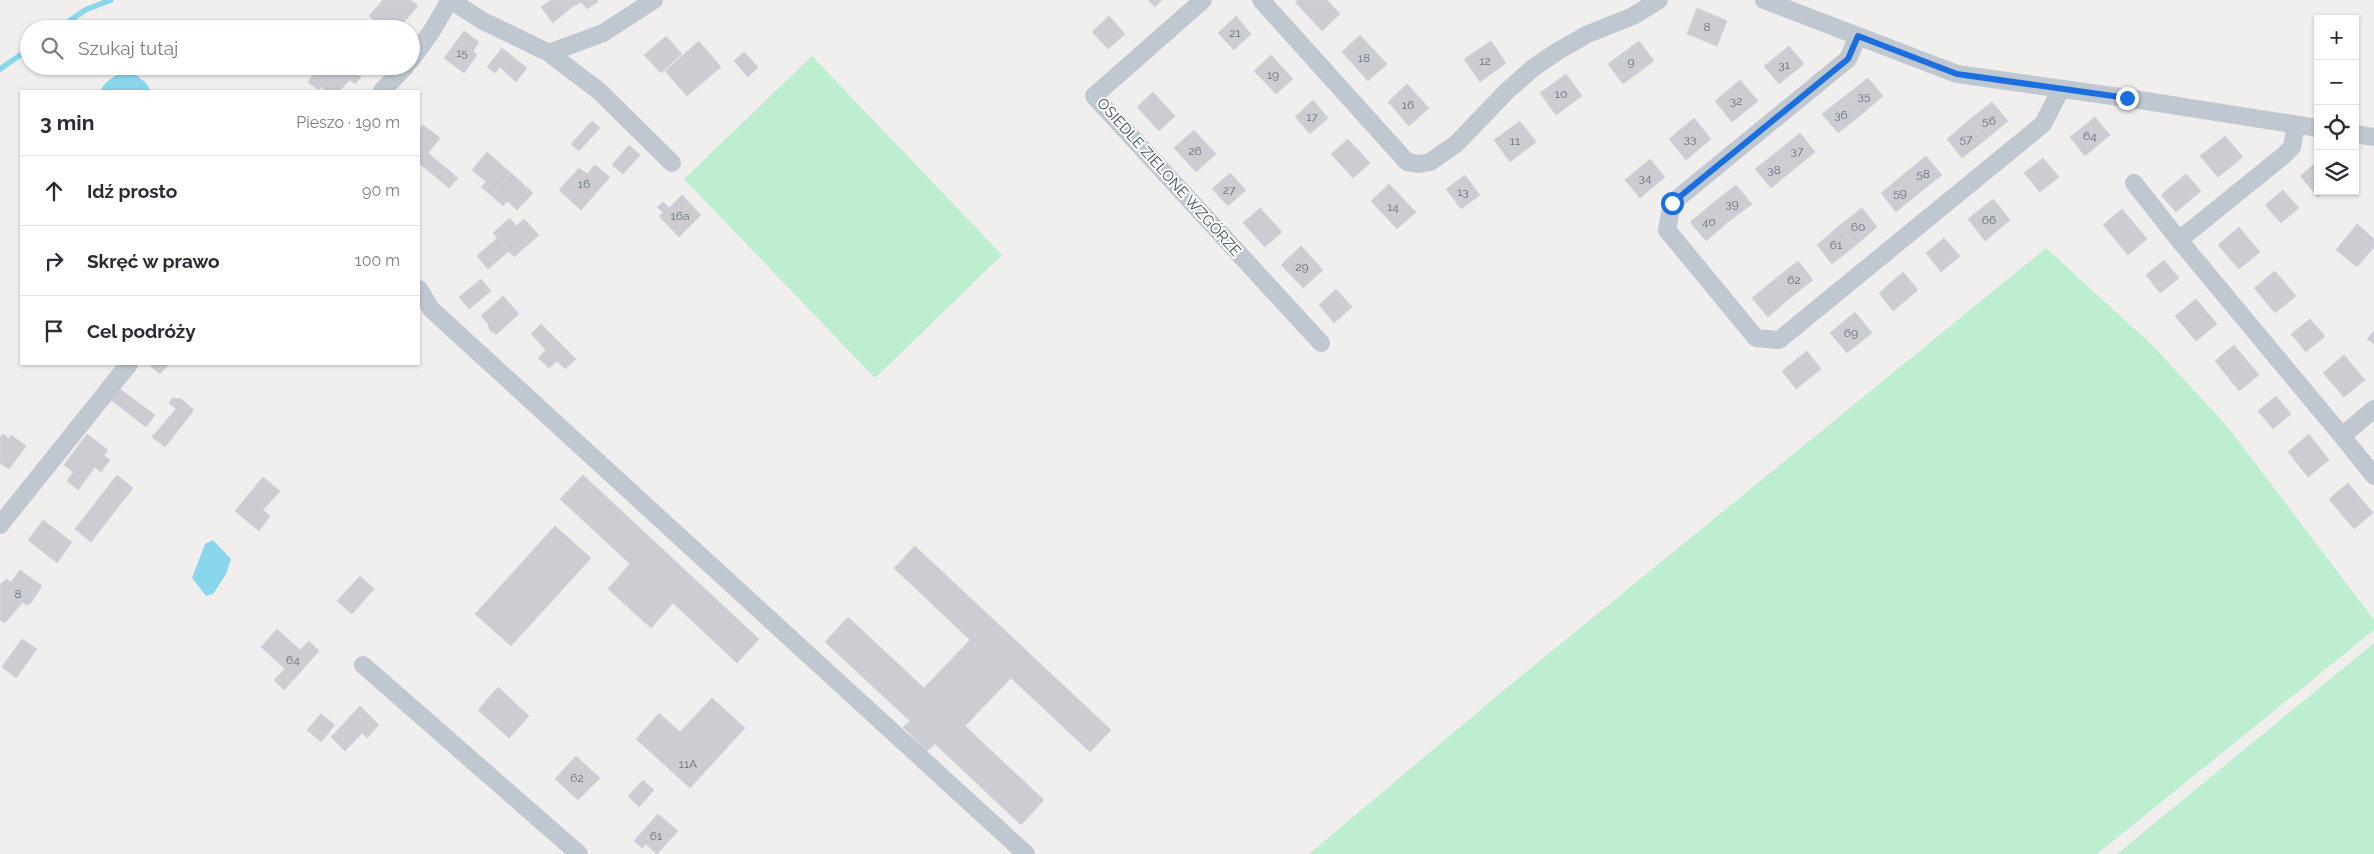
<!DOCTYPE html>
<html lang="pl">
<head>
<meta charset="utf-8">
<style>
	body { margin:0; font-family:Raleway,sans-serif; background:#f7f7f7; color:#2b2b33 }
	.controls { position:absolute; right:15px; top:15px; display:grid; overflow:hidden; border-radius:0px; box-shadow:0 1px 4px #0004 }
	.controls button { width:45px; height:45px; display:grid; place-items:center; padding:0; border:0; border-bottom:1px solid #e1e1e2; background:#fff; color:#2b2b33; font:25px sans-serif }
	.stop { position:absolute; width:15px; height:15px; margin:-11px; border:4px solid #1a6edf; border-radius:50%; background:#fff }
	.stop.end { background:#1a6edf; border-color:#fff; box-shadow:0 1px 5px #0008 }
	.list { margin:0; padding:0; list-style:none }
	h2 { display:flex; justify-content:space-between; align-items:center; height:65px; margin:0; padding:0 20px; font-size:21px }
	h2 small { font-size:16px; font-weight:400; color:#7c7c81 }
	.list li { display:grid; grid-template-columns:32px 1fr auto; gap:15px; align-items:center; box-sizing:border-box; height:70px; padding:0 20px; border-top:1px solid #e1e1e2 }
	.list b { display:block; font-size:19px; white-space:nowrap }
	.list em { font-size:16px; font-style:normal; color:#7c7c81 }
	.icon { flex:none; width:28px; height:28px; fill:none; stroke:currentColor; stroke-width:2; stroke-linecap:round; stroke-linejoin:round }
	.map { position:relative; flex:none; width:2374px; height:854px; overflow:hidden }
	.search { position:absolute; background:#fff; box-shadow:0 1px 4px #0004; left:20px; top:20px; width:400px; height:55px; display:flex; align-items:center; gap:12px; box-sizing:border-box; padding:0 18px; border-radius:28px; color:#7c7c81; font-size:19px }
	.panel { position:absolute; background:#fff; box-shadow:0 1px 4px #0004; left:20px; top:90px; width:400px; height:275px; border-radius:0px }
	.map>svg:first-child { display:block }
	.green { fill:#bdeed0 }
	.water { fill:#8ad6eb }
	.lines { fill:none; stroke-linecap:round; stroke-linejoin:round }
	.stream { stroke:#8ad6eb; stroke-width:5.5 }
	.building { fill:#cbcdd3; stroke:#d2d4da }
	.minor { stroke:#bfc8d0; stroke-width:18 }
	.route { stroke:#1a6edf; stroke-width:6 }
	.labels { text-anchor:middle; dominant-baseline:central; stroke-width:4; stroke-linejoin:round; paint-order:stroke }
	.number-label { font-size:12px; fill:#677079 }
	.street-label { font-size:15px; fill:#46515b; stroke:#fff }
</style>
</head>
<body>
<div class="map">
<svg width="2374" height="854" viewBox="0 0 2374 854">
	<rect width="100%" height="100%" fill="#f1eeee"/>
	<!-- green -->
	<path class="green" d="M812,56l190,199 -127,123 -191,-199z
		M2046,248l106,97 75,81 147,194v10l-277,224h-788l195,-164z
		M2374,643v211h-257z"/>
	<!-- water -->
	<path class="water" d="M131,71l15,12 5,8h-51c7,-12 17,-18 31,-20z
		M213,540l18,19 -5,15 -13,20 -7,2 -14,-18 13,-34z"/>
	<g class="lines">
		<!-- stream -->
		<path class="stream" d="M58,29l27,-19 26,-10
			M0,69l29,-20"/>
	</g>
	<!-- building -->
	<path class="building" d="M383,0h28l7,6 -20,23h-14l-15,-13z
		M551,0h17l4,7 -19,16 -12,-16z
		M568,0h29l1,2 -11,7 -6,-7 -9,5z
		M1148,0h14l-7,7z
		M1298,0h29l13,14 -18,17 -27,-29z
		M1697,8l30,13 -10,25 -30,-12z
		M1109,16l16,18 -17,15 -16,-17z
		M1236,16l15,18 -17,16 -16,-17z
		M464,31l15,11 -6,9 4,4 -13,18 -20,-15z
		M1360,35l27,29 -19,17 -26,-29z
		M666,36l16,18 -21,19 -17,-18z
		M699,41l22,26 -34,29 -22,-25z
		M1491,41l15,22 -26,19 -16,-23z
		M1639,41l15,20 -31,23 -15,-20z
		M1789,46l15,18 -25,20 -15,-18z
		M502,48l25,20 -11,14 -16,-15 -5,6 -8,-6z
		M744,52l14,15 -10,10 -14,-16z
		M1271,55l22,24 -17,15 -22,-23z
		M319,66h42l-5,7 5,4 -6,7 -5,-4 -11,11h-13l-5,-4 -2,3 -11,-8z
		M1566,74l16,22 -26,19 -16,-22z
		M1868,78l15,18 -22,19 -16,-19z
		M1740,80l18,21 -26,21 -17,-21z
		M1407,84l22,24 -20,18 -21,-24z
		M1153,92l22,24 -16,15 -22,-24z
		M1845,96l16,19 -23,18 -16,-19z
		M1313,100l15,18 -18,16 -15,-17z
		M1992,102l16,19 -23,19 -16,-20z
		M2095,117l15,18 -25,21 -15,-19z
		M1694,118l17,21 -25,21 -17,-21z
		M1969,120l16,20 -23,18 -15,-19z
		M592,121l8,7 -21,23 -8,-7z
		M1520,121l16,21 -26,20 -16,-22z
		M423,125l17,13 -12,15 30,25 -9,10 -30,-25v-33z
		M1194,130l22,24 -20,18 -22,-24z
		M1800,133l15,19 -22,18 -15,-19z
		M2225,136l18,21 -25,20 -18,-21z
		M1348,139l22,24 -17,15 -22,-24z
		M629,145l11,10 -17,19 -11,-9z
		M1778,151l15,19 -22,18 -16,-19z
		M487,152l24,21 -20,22 -10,-8 5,-5 -14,-12z
		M1926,156l16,19 -23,18 -15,-19z
		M2043,158l16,19 -19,15 -16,-19z
		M1650,159l15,18 -25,21 -15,-18z
		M2318,161v30h6l-6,6 -18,-21z
		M595,165l15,12 -29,33 -22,-20 20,-22 8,6z
		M511,173l22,20 -16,17 -10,-9 -4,5 -12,-11z
		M1230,173l16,17 -18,16 -16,-17z
		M1904,174l15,19 -23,19 -15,-19z
		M2186,174l15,17 -25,21 -15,-17z
		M1465,175l15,20 -19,14 -15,-20z
		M1389,184l27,28 -19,17 -26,-28z
		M1736,185l16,19 -24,18 -15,-19z
		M2283,190l16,18 -18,15 -16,-18z
		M682,195l19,20 -22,22 -20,-21 4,-3 -6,-6 6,-5 6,6z
		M1993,199l17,21 -25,21 -17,-22z
		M1713,203l15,19 -22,19 -16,-19z
		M1260,208l22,24 -17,15 -22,-24z
		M1862,208l15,19 -22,19 -16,-20z
		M2122,209l25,30 -19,16 -25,-30z
		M510,218l6,8 8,-7 15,16 -25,22 -21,-24z
		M2357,224l17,15v8l-17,20 -21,-17z
		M1839,226l16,20 -23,18 -15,-19z
		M2239,227l21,25 -21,17 -21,-24z
		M497,238l12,13 -21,18 -11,-13z
		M1944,238l16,18 -19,16 -15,-19z
		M1301,246l22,24 -20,18 -22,-23z
		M2164,260l15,18 -19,15 -14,-18z
		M1798,261l15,19 -23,18 -15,-19z
		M2275,271l21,25 -21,17 -21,-25z
		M1903,272l15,18 -25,21 -14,-18z
		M481,279l10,12 -22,18 -10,-12z
		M1775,279l15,19 -22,19 -16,-19z
		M1336,289l16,18 -18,16 -15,-18z
		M503,296l16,18 -22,20 -7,-3 -2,-7 -7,-8z
		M2196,299l21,25 -21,17 -21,-25z
		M1855,312l17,21 -25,20 -17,-20z
		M2310,319l15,17 -19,16 -15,-18z
		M541,324l35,35 -11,10 -8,-8 -8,7 -11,-10 8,-8 -15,-16z
		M2374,331v13l-7,-5z
		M2234,345l25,30 -20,16 -24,-30z
		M1807,351l14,18 -25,20 -14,-18z
		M2344,355l21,25 -21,17 -21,-24z
		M148,364h21l-9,10z
		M120,389l35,26 -9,12 -35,-27z
		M2276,396l15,18 -18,15 -15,-18z
		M172,398l9,1 13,11 -29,37 -13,-10 24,-28 -7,-6z
		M3,434l6,5 2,-4 15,11 -17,23 -9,-6v-26z
		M87,434l21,16 -4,6 6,4 -9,12 -6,-5 -17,23 -11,-9 6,-9 -9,-7z
		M2309,434l20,26 -21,17 -20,-25z
		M117,475l16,13 -42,54 -16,-13z
		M583,475l176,164 -22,24 -64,-60 -22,25 -43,-39 22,-25 -70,-65z
		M263,477l17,14 -17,19 7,6 -11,15 -24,-20z
		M2348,483l25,30 -19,16 -25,-30z
		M43,520l29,22 -15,21 -29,-23z
		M555,526l36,32 -80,88 -36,-32z
		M915,546l196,184 -21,22 -79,-74 -46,48 79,74 -23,25 -86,-81 -8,7 -24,-24 7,-6 -85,-79 23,-25 76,71 46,-48 -76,-72z
		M20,570l22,16 -12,18 -4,1 -3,-3 -18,21 -5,-3v-36l7,-5 4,3z
		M360,576l14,13 -22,25 -15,-13z
		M277,629l23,21 9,-9 10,10 -35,39 -10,-10 11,-11 -24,-22z
		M22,639l15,10 -21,29 -14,-11z
		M498,687l31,29 -20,22 -31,-28z
		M712,698l33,30 -55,60 -54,-49 23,-26 21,19z
		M360,706l19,19 -12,13 -5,-5 -17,18 -14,-14z
		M321,714l14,11 -14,17 -14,-12z
		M576,756l24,22 -22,22 -23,-21z
		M643,780l11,10 -15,17 -11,-11z
		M658,814l20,17 -21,23 -11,-10 -4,4 -8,-7z"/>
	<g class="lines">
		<!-- minor -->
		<path class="minor" d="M450,0l33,21 66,32 54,-20 51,-33
			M1203,0l-109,96 227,247
			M1261,0l146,162 12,2 11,-2 26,-18 51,-53 26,-23 25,-17 30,-17 45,-18 26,-16
			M1764,0l193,74 170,24 191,30
			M1858,36l-10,23 -176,144 -5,27 89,108 23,2 264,-216 18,-35
			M549,53l50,38 73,72
			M411,60l20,-28 19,-32
			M382,91l24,-25
			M2296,125l-4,22 -9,9 -104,84 163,196
			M2355,134l19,3
			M2134,183l45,57
			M419,289l12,20 595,545
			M2374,409l-32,27 32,40
			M0,525l129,-161
			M363,665l216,189"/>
	</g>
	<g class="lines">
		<!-- route -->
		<path class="route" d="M1672,203l176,-144 10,-23 99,38 170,24"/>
	</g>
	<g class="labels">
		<!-- number labels -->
		<g class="number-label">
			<text x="1707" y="27">8</text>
			<text x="1235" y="33">21</text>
			<text x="462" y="53">15</text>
			<text x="1364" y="58">18</text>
			<text x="1485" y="61">12</text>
			<text x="1631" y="62">9</text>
			<text x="1784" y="65">31</text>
			<text x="1273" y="75">19</text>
			<text x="1561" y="94">10</text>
			<text x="1864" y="96">35</text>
			<text x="1736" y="101">32</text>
			<text x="1408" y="105">16</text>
			<text x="1841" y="115">36</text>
			<text x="1312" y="117">17</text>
			<text x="1989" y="121">56</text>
			<text x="2090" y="136">64</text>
			<text x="1690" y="139">33</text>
			<text x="1966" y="139">57</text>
			<text x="1515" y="141">11</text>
			<text x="1195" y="151">26</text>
			<text x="1797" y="151">37</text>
			<text x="1774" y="170">38</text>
			<text x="1923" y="174">58</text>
			<text x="1645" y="178">34</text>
			<text x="584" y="184">16</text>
			<text x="1229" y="190">27</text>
			<text x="1463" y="192">13</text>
			<text x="1900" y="193">59</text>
			<text x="1732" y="204">39</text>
			<text x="1393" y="207">14</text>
			<text x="680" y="216">16a</text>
			<text x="1989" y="220">66</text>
			<text x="1709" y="222">40</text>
			<text x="1858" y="227">60</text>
			<text x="1836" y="245">61</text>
			<text x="1302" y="267">29</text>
			<text x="1794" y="280">62</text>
			<text x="1851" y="333">69</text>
			<text x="18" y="594">8</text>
			<text x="293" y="660">64</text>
			<text x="688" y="764">11A</text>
			<text x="577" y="778">62</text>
			<text x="656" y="836">61</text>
		</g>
		<!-- street labels -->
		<g class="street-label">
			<text transform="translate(1169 177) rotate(48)">OSIEDLE ZIELONE WZGÓRZE</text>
		</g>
	</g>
</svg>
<div class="controls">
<button>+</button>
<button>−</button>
<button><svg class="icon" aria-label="locate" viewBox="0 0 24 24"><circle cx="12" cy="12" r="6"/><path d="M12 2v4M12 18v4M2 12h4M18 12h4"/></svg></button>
<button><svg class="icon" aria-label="layers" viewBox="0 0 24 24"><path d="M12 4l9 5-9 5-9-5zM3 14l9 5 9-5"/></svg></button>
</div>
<div class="stop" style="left:1672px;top:203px"></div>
<div class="stop end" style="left:2127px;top:98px"></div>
<div class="search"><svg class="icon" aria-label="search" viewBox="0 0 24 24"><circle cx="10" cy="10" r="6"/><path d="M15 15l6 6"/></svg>Szukaj tutaj</div>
<section class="panel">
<h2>3 min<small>Pieszo · 190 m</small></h2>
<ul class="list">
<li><svg class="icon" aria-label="ahead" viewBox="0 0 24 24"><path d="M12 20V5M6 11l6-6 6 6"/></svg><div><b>Idź prosto</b></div><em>90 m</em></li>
<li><svg class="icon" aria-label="right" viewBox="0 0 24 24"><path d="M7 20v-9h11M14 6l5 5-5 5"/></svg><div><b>Skręć w prawo</b></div><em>100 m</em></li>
<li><svg class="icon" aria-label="arrive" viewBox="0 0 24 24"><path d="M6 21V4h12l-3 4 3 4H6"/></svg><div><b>Cel podróży</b></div></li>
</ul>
</section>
</div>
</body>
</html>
